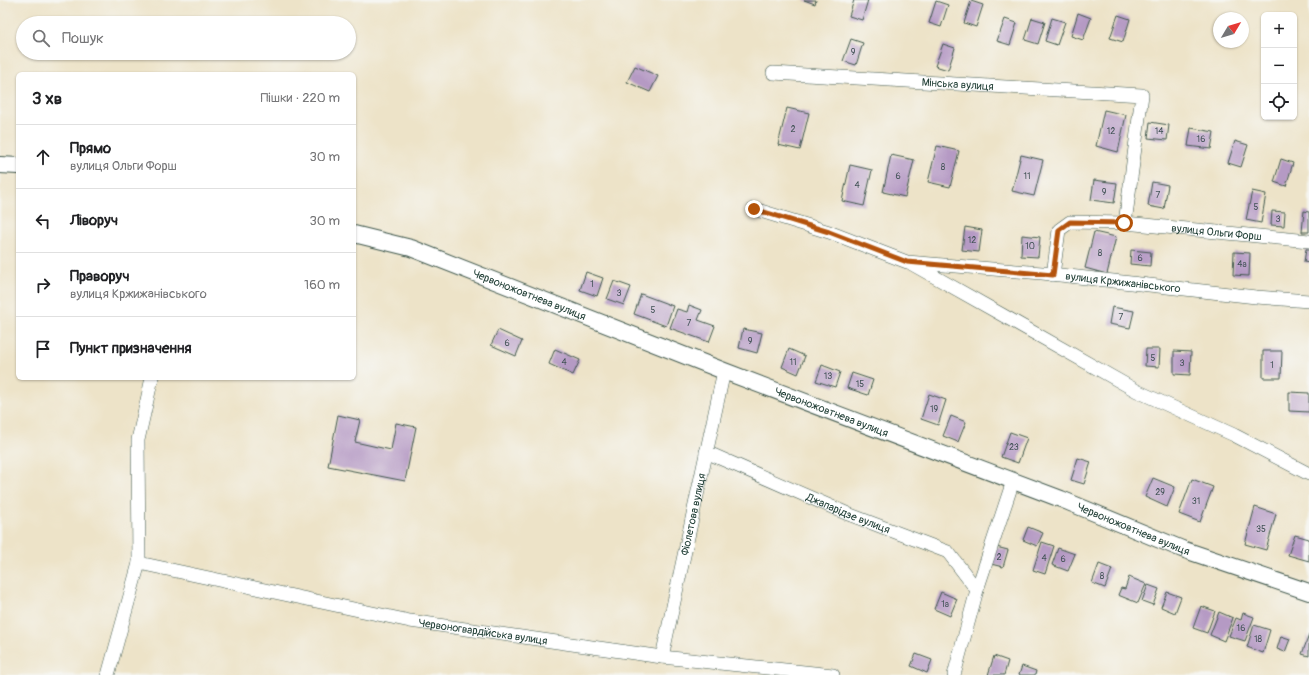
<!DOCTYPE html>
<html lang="uk">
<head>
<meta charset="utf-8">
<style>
	body { margin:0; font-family:Pangolin,sans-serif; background:#f2f2f2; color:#202124 }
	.controls { position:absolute; right:12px; top:12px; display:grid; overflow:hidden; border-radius:6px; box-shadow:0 1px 3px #0004 }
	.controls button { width:36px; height:36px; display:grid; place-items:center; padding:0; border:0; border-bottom:1px solid #e0e0e0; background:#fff; color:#202124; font:20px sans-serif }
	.compass { position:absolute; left:1213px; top:12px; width:36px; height:36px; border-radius:50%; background:#fff; box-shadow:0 1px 3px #0004; rotate:52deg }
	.stop { position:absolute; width:12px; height:12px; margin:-9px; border:3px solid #b45309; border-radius:50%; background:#fff }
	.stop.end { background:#b45309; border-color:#fff; box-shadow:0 1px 4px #0008 }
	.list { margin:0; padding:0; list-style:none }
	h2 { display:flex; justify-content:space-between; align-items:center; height:52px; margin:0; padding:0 16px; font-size:17px }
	h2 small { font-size:13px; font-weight:400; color:#757577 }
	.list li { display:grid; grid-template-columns:26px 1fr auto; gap:12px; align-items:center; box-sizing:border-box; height:64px; padding:0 16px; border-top:1px solid #e0e0e0 }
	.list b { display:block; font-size:15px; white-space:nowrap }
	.list p { margin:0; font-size:13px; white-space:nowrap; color:#757577 }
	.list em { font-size:13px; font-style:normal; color:#757577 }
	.icon { flex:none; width:22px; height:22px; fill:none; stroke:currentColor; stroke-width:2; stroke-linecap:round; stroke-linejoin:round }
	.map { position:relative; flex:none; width:1309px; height:675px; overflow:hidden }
	.search { position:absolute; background:#fff; box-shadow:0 1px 3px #0004; left:16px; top:16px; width:340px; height:44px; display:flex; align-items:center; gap:10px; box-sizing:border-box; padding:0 14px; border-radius:22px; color:#757577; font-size:15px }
	.panel { position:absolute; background:#fff; box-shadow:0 1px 3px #0004; left:16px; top:72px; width:340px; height:308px; border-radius:6px }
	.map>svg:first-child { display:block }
	.building { fill:#b59ac4 }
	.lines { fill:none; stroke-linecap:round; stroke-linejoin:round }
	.minor-casing { stroke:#3e564a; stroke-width:14 }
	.tertiary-casing { stroke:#3e564a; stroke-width:18 }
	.minor { stroke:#fff; stroke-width:13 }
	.tertiary { stroke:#fff; stroke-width:16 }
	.route { stroke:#b45309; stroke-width:5 }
	.labels { text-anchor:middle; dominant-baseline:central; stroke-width:3.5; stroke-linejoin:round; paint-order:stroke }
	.number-label { font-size:9px; fill:#445458 }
	.street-label { font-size:11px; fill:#1f3d34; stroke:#f6f6f2 }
</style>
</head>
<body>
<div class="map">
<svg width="1309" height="675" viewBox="0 0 1309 675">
	<rect width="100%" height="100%" fill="#f6f6f2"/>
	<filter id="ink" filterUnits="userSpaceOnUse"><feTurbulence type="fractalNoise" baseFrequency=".025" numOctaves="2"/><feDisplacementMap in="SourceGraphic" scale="8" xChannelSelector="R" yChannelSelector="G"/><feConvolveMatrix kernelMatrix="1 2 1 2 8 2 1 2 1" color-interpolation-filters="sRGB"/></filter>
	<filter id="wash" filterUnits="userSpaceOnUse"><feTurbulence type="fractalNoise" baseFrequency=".012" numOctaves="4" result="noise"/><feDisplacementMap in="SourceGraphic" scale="16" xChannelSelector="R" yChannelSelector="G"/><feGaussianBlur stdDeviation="0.9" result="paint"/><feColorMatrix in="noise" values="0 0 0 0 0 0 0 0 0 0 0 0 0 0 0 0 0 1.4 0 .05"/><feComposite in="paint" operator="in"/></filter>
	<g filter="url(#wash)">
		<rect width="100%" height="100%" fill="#ede3c8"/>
		<g id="blocks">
			<!-- building -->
			<path class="building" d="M804,0h12l-1,4z
				M854,0h14l-6,20 -13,-4z
				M936,1l12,4 -7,22 -12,-4z
				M971,1l12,4 -7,22 -12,-4z
				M1078,13l13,5 -8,22 -12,-4z
				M1118,15l12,4 -7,23 -13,-4z
				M1032,18l13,4 -7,22 -13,-4z
				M1052,18l13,4 -8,23 -12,-4z
				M1005,19l12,4 -7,22 -13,-4z
				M851,39l12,4 -7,22 -13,-4z
				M943,44l12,4 -7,22 -13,-4z
				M635,66l23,10 -8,16 -23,-10z
				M787,108l22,5 -9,37 -22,-5z
				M1104,110l22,5 -8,37 -22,-6z
				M1150,122l19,3 -2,15 -19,-2z
				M1191,128l23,4 -3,17 -23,-3z
				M1235,141l13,4 -7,22 -13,-4z
				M937,146l22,5 -9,36 -22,-5z
				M891,155l23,5 -9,37 -22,-5z
				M1021,155l22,5 -9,36 -22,-5z
				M1281,159l12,4 -7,23 -12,-4z
				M850,165l22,5 -8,36 -22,-5z
				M1094,180l23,3 -3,20 -23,-3z
				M1152,182l16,3 -4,24 -16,-3z
				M1252,191l14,3 -5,29 -15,-3z
				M1272,211l13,1 -1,14 -13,-1z
				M1304,211l5,1v20h-7z
				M965,227l17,3 -3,22 -17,-2z
				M1094,232l22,5 -9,37 -22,-6z
				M1022,235l18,2 -2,20 -17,-1z
				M1306,249h3v14l-5,-1z
				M1131,250l20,2 -1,14 -20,-2z
				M1234,252l16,1 -1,23 -16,-1z
				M586,272l17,6 -6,18 -17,-6z
				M614,281l17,6 -7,18 -17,-6z
				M641,294l32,12 -7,20 -32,-12z
				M689,305l13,5 -4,10 17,6 -6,16 -39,-14 7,-19 10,3z
				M1112,307l22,4 -4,17 -21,-4z
				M743,329l19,4 -5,20 -18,-5z
				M498,330l24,11 -6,15 -25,-11z
				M555,349l25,11 -7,15 -24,-11z
				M789,349l16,7 -7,18 -16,-7z
				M1146,349h14l-1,18 -14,-1z
				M1174,351l17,1 -1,23 -16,-1z
				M1263,351h19l-1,27h-18z
				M822,365l18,7 -5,15 -19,-6z
				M852,373l21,7 -5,15 -21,-7z
				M1289,392l20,1v19l-20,-1z
				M929,394l17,6 -8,25 -17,-6z
				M338,415l22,5 -5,22 36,8 5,-27 20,4 -11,54 -77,-15z
				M951,416l15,6 -8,20 -15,-6z
				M1010,432l17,6 -9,25 -17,-6z
				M1078,458l13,4 -7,22 -13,-4z
				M1153,478l22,9 -8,20 -22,-10z
				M1192,479l21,8 -13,35 -21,-8z
				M1255,507l21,7 -10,36 -21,-6z
				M1028,527l15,6 -6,13 -14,-6z
				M1295,535l14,4v22l-21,-6z
				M1042,542l12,4 -9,28 -12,-4z
				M996,547l12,3 -5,17 -12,-3z
				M1058,548l17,6 -7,17 -16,-6z
				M1099,564l13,5 -7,19 -13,-5z
				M1129,577l17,7 -8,19 -20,-8 3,-7 4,1z
				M1148,585l11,4 -6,16 -11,-4z
				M941,592l16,7 -7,17 -16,-7z
				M1167,592l14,5 -6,16 -14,-6z
				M1201,606l14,5 -8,22 -14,-5z
				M1219,612l14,6 -9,23 -14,-6z
				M1243,613l11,4 -9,24 -16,-5 7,-18 5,2z
				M1254,625l16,5 -7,23 -16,-6z
				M1309,635v21l-7,-2z
				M1281,636l9,3 -5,13 -8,-3z
				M916,654l16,6 -5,13 -16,-7z
				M994,656l14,5 -4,14h-16z
				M1022,666l14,5 -1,4h-16z"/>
		</g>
	</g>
	<g filter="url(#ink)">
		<use href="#blocks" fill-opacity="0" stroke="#3e564a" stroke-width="1"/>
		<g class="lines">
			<!-- minor casing -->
			<g class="minor-casing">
				<g id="minor">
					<path id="s1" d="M773,73l369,22 -17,128"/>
					<path id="s2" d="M754,209l75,23 78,30 135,11 214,24 53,4"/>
					<path d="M912,264l225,127 97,44 75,39"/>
					<path id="s3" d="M1053,275l6,-45 11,-8 55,1 184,18"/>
					<path id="s4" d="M706,452l142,62 100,38 29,38"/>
					<path id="s5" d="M139,563l271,58 252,36 171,18"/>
					<path id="s6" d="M662,657l62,-286"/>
					<path d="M108,675l31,-112 -1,-123 14,-62"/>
					<path d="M954,675l23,-85 36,-109"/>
				</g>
			</g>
			<!-- tertiary casing -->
			<g class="tertiary-casing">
				<g id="tertiary">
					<path d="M0,165l18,1"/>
					<path id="s7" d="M354,234l57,14 313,123 337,128 121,50 127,43"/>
				</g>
			</g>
			<!-- minor -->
			<use href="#minor" class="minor"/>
			<!-- tertiary -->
			<use href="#tertiary" class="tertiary"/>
		</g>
	</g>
	<g class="lines" filter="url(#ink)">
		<!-- route -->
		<path class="route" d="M754,209l75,23 78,30 146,13 6,-45 11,-8 54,1"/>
	</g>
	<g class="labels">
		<!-- number labels -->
		<g class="number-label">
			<text x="853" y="52">9</text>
			<text x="793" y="129">2</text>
			<text x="1111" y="131">12</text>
			<text x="1159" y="131">14</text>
			<text x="1201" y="139">16</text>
			<text x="943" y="167">8</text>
			<text x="898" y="176">6</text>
			<text x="1027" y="176">11</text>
			<text x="857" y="185">4</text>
			<text x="1104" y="192">9</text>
			<text x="1158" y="195">7</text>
			<text x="1256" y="207">5</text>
			<text x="1278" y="219">3</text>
			<text x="972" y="240">12</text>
			<text x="1030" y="246">10</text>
			<text x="1100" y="253">8</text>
			<text x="1140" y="258">6</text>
			<text x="1242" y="264">4а</text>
			<text x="592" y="284">1</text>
			<text x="619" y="293">3</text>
			<text x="653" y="310">5</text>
			<text x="1121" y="317">7</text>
			<text x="689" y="323">7</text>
			<text x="750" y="341">9</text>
			<text x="507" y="343">6</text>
			<text x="1153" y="358">5</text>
			<text x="564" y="362">4</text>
			<text x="793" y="362">11</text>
			<text x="1182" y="363">3</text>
			<text x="1272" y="365">1</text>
			<text x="828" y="376">13</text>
			<text x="860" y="384">15</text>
			<text x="934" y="409">19</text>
			<text x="1014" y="447">23</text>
			<text x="1160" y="492">29</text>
			<text x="1196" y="501">31</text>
			<text x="1261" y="529">35</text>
			<text x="999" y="557">2</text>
			<text x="1044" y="558">4</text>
			<text x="1063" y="559">6</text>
			<text x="1102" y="576">8</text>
			<text x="945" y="604">1а</text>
			<text x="1241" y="628">16</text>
			<text x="1258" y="639">18</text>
		</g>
		<!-- street labels -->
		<g class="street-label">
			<text stroke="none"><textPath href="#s1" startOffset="185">Мінська вулиця</textPath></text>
			<text stroke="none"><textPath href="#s3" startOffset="206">вулиця Ольги Форш</textPath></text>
			<text stroke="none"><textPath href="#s2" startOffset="379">вулиця Кржижанівського</textPath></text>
			<text stroke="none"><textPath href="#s7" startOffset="186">Червоножовтнева вулиця</textPath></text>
			<text stroke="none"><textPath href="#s7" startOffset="510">Червоножовтнева вулиця</textPath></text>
			<text stroke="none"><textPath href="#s4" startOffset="155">Джапарідзе вулиця</textPath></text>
			<text stroke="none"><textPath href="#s6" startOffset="146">Фіолетова вулиця</textPath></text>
			<text stroke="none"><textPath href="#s7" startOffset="834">Червоножовтнева вулиця</textPath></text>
			<text stroke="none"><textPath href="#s5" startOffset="351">Червоногвардійська вулиця</textPath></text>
		</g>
	</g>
</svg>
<div class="controls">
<button>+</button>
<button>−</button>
<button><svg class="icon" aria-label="locate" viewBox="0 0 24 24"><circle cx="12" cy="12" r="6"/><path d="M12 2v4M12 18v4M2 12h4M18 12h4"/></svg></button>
</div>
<svg class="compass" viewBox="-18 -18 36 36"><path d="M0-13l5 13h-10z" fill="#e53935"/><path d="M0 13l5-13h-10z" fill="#757577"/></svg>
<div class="stop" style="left:1124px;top:223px"></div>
<div class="stop end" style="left:754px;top:209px"></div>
<div class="search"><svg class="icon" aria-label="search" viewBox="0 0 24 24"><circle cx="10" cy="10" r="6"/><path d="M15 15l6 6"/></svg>Пошук</div>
<section class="panel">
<h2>3 хв<small>Пішки · 220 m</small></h2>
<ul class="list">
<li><svg class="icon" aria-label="ahead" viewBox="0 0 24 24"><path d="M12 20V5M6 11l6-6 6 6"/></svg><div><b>Прямо</b><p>вулиця Ольги Форш</p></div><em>30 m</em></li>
<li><svg class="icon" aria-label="left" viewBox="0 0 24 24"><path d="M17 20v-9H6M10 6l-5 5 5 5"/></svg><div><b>Ліворуч</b></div><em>30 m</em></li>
<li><svg class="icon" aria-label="right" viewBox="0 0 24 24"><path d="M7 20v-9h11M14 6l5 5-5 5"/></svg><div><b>Праворуч</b><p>вулиця Кржижанівського</p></div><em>160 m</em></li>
<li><svg class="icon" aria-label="arrive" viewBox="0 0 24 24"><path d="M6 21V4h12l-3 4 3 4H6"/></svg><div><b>Пункт призначення</b></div></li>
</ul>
</section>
</div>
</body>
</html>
